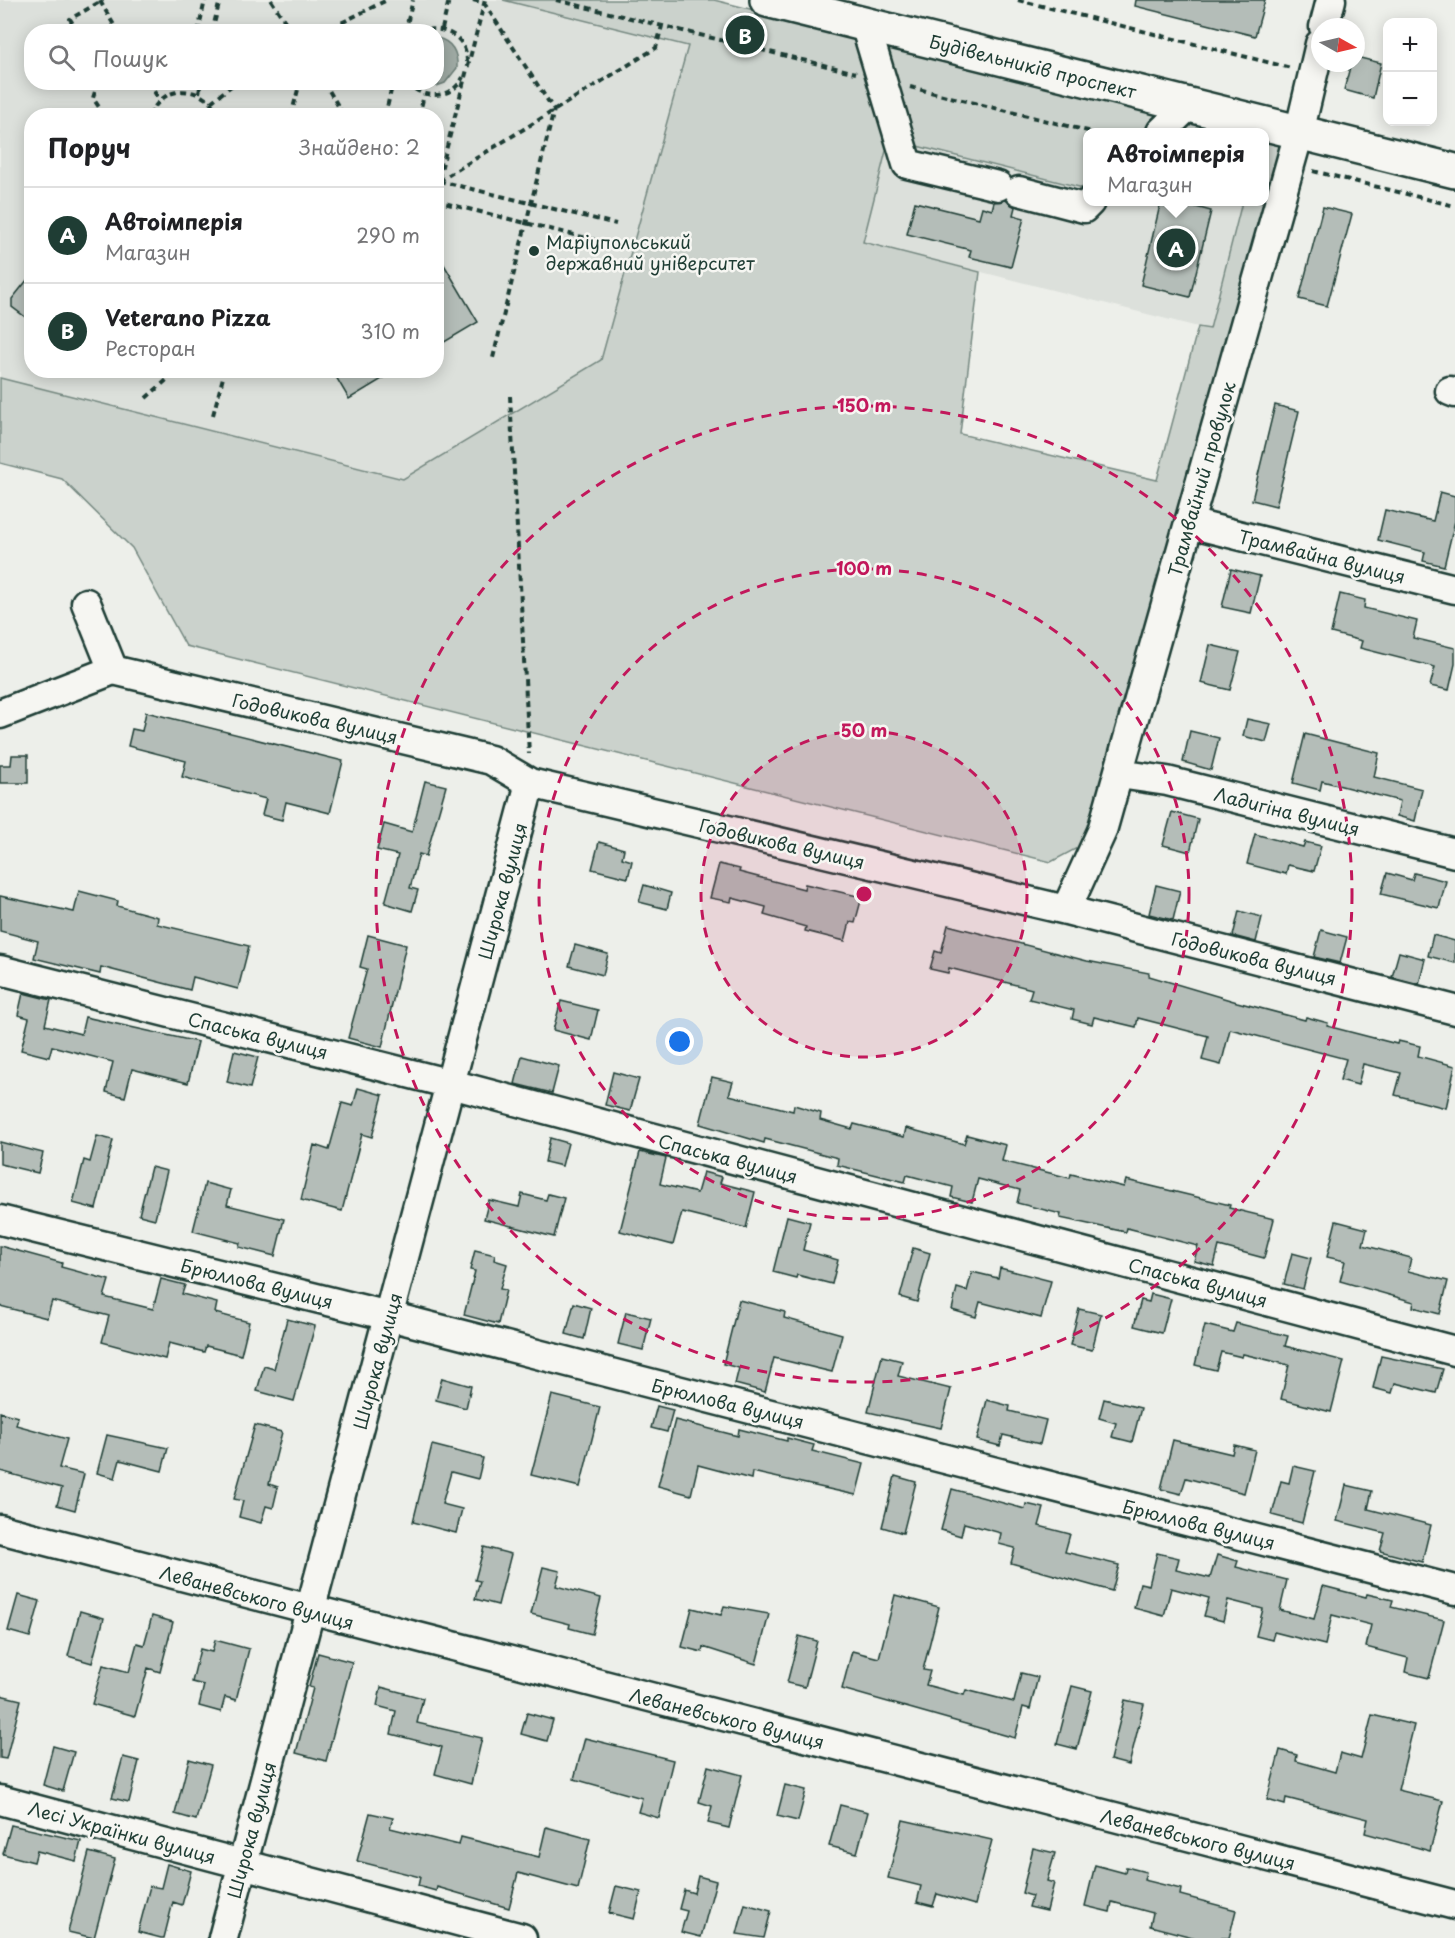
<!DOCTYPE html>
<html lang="uk">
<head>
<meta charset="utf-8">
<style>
	body { margin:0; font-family:"Playpen Sans",sans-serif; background:#f2f2f2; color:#202124 }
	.controls { position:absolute; right:18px; top:18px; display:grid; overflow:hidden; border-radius:12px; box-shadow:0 3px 15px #0003 }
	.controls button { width:54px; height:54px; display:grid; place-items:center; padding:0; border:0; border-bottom:2px solid #e0e0e0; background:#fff; color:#202124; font:30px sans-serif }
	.compass { position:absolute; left:1311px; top:18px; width:54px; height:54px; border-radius:50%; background:#fff; box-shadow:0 3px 15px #0003; rotate:98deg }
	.you { position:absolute; left:680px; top:1042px; width:21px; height:21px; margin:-15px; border:4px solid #fff; border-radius:50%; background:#1a73e8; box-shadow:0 0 0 9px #1a73e833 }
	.badge { display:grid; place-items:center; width:39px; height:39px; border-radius:50%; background:#1f3d34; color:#fff; font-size:20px; font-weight:700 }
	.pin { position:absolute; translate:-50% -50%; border:3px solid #fff; box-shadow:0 2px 6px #0006 }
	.popup { position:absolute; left:1083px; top:128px; width:186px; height:78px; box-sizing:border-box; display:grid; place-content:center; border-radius:12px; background:#fff; filter:drop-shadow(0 2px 4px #0005); font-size:20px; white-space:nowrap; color:#757577 }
	.popup b { font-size:22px; color:#202124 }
	.popup::after { content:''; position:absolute; left:50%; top:100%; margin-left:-12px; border:12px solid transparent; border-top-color:#fff }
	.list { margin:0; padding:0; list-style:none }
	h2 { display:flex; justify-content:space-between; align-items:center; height:78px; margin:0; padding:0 24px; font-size:26px }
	h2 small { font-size:20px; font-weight:400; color:#757577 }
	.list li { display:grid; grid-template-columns:39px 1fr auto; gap:18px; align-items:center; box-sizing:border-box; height:96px; padding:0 24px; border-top:2px solid #e0e0e0 }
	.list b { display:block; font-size:22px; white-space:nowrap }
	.list p { margin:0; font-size:20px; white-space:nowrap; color:#757577 }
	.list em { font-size:20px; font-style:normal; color:#757577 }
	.icon { flex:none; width:33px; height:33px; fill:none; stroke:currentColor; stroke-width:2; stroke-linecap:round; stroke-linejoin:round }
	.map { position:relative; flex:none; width:1455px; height:1938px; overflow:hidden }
	.search { position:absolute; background:#fff; box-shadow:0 3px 15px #0003; left:24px; top:24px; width:420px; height:66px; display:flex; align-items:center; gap:15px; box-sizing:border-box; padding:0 21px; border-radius:24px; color:#757577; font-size:22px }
	.panel { position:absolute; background:#fff; box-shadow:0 3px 15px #0003; left:24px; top:108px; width:420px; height:270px; border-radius:24px }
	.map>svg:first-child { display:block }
	.built { fill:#dce0db; fill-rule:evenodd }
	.green { fill:#cbd2cc; stroke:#758880; stroke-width:1.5 }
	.water { fill:#9faaa4; stroke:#6c7e77; stroke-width:1.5 }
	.building { fill:#b4bdb8; stroke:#1f3d34; stroke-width:1.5 }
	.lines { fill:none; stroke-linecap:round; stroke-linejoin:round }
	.minor-casing { stroke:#1f3d34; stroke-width:33 }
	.major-casing { stroke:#1f3d34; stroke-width:38 }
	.path { stroke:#1f3d34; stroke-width:4; stroke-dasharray:6 4.5; stroke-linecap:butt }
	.minor { stroke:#f6f6f2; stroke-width:28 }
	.major { stroke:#f6f6f2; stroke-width:33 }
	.ring { fill:none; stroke:#c2185b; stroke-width:3; stroke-dasharray:10 8 }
	.poi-dot { fill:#1f3d34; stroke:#f6f6f2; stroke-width:2 }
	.labels { text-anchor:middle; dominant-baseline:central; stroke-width:5; stroke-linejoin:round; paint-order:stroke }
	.street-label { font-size:18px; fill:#1f3d34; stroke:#f6f6f2 }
	.poi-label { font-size:18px; fill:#1f3d34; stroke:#f6f6f2; text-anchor:start }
	.centre { fill:#c2185b; stroke:#f6f6f2; stroke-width:3 }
	.ring-label { font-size:18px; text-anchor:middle; font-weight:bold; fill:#c2185b; stroke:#f6f6f2; stroke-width:5; stroke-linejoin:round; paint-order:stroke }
</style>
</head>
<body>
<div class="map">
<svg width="1455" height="1938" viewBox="0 0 1455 1938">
	<rect width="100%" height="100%" fill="#edefea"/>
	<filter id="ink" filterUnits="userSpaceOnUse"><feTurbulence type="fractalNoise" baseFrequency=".0167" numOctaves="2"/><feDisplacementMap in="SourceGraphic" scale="12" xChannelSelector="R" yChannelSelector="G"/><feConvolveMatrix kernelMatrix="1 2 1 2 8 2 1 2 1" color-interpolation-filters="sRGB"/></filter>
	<g filter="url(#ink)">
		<!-- built -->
		<path class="built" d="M0,0h503l185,45 -87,314 -198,120 -403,-101zM32,32h404v50h-404zM32,116h404v254h-404z
			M889,139l198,50 1,13h154l-32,128 -347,-88z"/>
		<!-- green -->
		<path class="green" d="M503,0h211l530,132h-156l-1,57 -198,-50 -26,103 117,30 -20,162 197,46 41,-153 12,2 32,-127h22l1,-64 17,4 -192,685 -9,19 -30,16 -865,-216 -54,-98 -70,-69 -62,-16v-85l403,101 198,-119 87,-314z"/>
		<!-- water -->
		<path class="water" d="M437,38c15,3 21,15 20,30l-12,15 -8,3 -16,-3 15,-1z"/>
		<!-- building -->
		<path class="building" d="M1136,0h129l-10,36 -120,-30z
			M1356,57l25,6 -8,35 -29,-8 7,-27h5z
			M1006,200l9,7 -2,8 11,3 -13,49 -42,-10 2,-7 -64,-16 8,-32 64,16 3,-11 10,3 2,-8z
			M1161,201h13l37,10 -21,86 -49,-12z
			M1323,207l29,7 -25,92 -28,-7z
			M436,251l42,71 -42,25z
			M32,274v48l-20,-15v-8z
			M332,370h65l-48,29z
			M1275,405l24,6 -23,95 -24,-6z
			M1440,492l15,4v25l-11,45 -21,-5 2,-9 -47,-12 7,-30 48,11z
			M1231,569l29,7 -9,37 -29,-6z
			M1340,594l25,6 -1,8 53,13 -4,17 42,10v16l-6,26 -19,-4 5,-19 -75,-19 2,-7 -31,-8z
			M1210,645l30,7 -10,38 -29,-7z
			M146,712l197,49 -13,52 -44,-11 -4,18 -20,-5 4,-16 -84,-22 4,-16 -58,-15 4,-17 10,2z
			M1247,719l24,5 -5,18 -23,-6z
			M1190,731l29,7 -8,32 -28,-8z
			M1305,734l74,19 -5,24 48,12 -7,32 -18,-5 3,-15 -78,-20 -2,9 -27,-7z
			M12,755h16v28h-28v-18h11z
			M425,781l21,5 -20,70 -7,-2 -9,34 8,2 -6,21 -27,-8 13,-48 -21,-5 7,-26 28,8z
			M1172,812l26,7 -8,33 -27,-7z
			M1255,834l48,13 2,-5 16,4 -7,25 -26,-6 -2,9 -39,-10z
			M599,842l25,7 -2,9 10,3 -4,17 -36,-9z
			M719,864l21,5 -1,3 65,17 1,-5 57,13 -7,26 -5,-1 -5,19 -40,-10 1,-4 -42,-12 2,-8 -34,-9 -1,4 -21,-4z
			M1387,873l25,7 2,-7 32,8 -7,27 -58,-14z
			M644,885l27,8 -4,16 -28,-7z
			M1156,885l24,6 -7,29 -24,-6z
			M79,891l39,10 -1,5 41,11 -1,7 92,22 -11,43 -45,-12 -3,13 -89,-23 -1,7 -66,-16 4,-17 -38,-10v-35l74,16z
			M1239,911l23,6 -6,25 -23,-6z
			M948,925l139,36 62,12v3l88,26 68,18 1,-3 22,6 -1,3 70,18 1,-3 22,5 -2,10 37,10 -9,42 -51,-13 6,-22 -38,-9 -5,21 -18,-5 6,-21 -116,-30 -9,36 -19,-5 6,-24 -70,-18 -2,9 -42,-10 -2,7 -20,-5 2,-9 -45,-11 3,-10 -83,-21 -1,5 -18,-4 5,-18 6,2z
			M1321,930l26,7 -7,26 -26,-6z
			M368,935l38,10 -24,102 -34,-9 19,-69 -7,-2z
			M1433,935l22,6v22l-27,-7z
			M575,945l33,9 -5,21 -34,-9z
			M1399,952l26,7 -6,25 -27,-7z
			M23,993l28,7 -6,25 36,9 4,-17 113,25 -10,41 -56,-14 -7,28 -19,-5 7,-30 -61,-16 -3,11 -28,-7 8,-32 -11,-3z
			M561,1001l37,9 -7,30 -38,-10z
			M234,1051l24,6 -8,31 -23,-6z
			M522,1056l37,10 -7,27 -37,-9z
			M613,1072l26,7 -9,32 -25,-6z
			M712,1077l21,5 -4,13 64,16 1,-6 27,8 -1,7 32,9 2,-5 50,13 2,-9 58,16 3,-9 39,10 -4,16 68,17 1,-4 53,13 2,-7 104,25 -1,3 45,11 -10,39 -45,-12 -5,20 -20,-5 4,-15 -71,-18 -1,4 -66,-14 1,-4 -44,-11 3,-13 -42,-11 -6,23 -21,-5 2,-10 -46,-12 -2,7 -68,-17 1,-7 -73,-19 -1,4 -64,-19z
			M358,1088l25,7 -11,42 -10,-3 -20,77 -41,-11 13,-55 15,5 13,-47 11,3z
			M97,1136l16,4 -17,69 -23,-6 11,-43 6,2z
			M550,1138l18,5 -6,23 -17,-4z
			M0,1142l43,11 -5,20 -38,-9z
			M640,1152l26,6 -6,26 37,9 6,-21 19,5 -2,6 35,9 -9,36 -64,-16 -9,33 -53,-14z
			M151,1167l16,4 -12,48 -16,-4z
			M205,1183l26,7 -4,15 57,14 -9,37 -36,-9 1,-4 -47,-12z
			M522,1194l24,6 2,-6 16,4 -10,39 -70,-18 5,-19 30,7z
			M787,1216l23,6 -7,28 35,10 -6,24 -35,-9 -1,3 -23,-6z
			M1336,1221l31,8 -4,16 48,13 -3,13 40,10 -8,33 -27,-7 1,-5 -74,-21 5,-20 -18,-4z
			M0,1246l62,17 -1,4 48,13 -5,17 49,12 8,-30 24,6 -3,9 35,9 -2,10 34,9 -8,33 -35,-9 -2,6 -35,-9 -4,16 -63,-17 7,-26 -57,-15 -5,17 -47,-12z
			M913,1248l17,5 -13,49 -17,-5z
			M475,1250l20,5 -1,5 13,4 -7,25 6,1 -8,34 -34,-9 11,-44 -5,-1z
			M1292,1253l19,5 -8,31 -19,-5z
			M1000,1268l51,13 -10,37 -61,-16 -4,15 -24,-7 5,-22 10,3 5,-19 26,6z
			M1151,1294l20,5 -9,34 -28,-7 7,-26 8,2z
			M739,1300l46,12 -1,6 58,16 -10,38 -58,-14 -9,34 -30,-8 4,-16 -16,-4z
			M574,1303l17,5 -7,31 -18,-5z
			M1079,1309l22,5 -9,36 -22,-5z
			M626,1312l25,6 -8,32 -25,-6z
			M287,1319l28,7 -21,75 -37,-10 7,-25 10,3z
			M1236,1323l52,13 -3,10 59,15 -13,51 -50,-13 8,-34 -46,-11 -1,3 -21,-5 -5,18 -21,-5 10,-40 28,7z
			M882,1356l20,5 -4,15 53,13 -10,39 -73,-16z
			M1381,1356l62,13 -7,24 -41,-10 -3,10 -19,-5z
			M442,1378l29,8 -5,22 -30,-8z
			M552,1395l48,12 -20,80 -49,-12z
			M1104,1399l37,9 -9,34 -20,-5 4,-14 -17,-5z
			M987,1400l23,6 -1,5 37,9 -6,24 -37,-9 -3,11 -23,-6z
			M657,1406l16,4 -6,22 -16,-4z
			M0,1412l18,5 -2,8 51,14 -8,29 25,6 -9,36 -18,-5 5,-17 -62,-17z
			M675,1420l63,16 1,-7 48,12v-3l27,7 -2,6 52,13 -8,31 -104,-23 -1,7 -53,-14 -7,30 -33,-9z
			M255,1425l27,7 -13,52 9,3 -5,21 -7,-2 -5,17 -22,-6 4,-16 -9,-2z
			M107,1435l61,13 -6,23 -42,-11 -5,18 -18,-5z
			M1173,1440l59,14 2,-9 21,5 -11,43 -58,-15 -5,16 -20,-5z
			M432,1445l51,13 -5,21 -27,-7 -9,32 20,5 -6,24 -43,-11z
			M1293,1466l22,5 -13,52 -30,-8 9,-34 8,2z
			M895,1476l21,6 -13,51 -21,-6z
			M1346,1485l26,6 -4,18 63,16 -9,37 -42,-11 5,-18 -48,-12z
			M952,1489l73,20 1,-5 18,4 -5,18 31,8 -5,18 54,13 -7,26 -101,-28 4,-15 -16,-4 2,-11 -37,-10 -3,13 -20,-6z
			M484,1547l27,7 -13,51 -23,-6 5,-18 -5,-1z
			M1157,1553l22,5 -3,12 34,8 7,-23 21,6 -2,6 51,13 -7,30 34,9 9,-33 43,11 1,-3 26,6 -2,7 53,13 -15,58 -24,-6 3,-14 -42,-11 5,-22 -39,-10 -7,30 -51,-13 -2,8 -16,-4 7,-27 -35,-9 -5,21 -19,-5 5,-18 -38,-10 -7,28 -30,-8 6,-25 9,2z
			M543,1567l17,4 -4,15 45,12 -9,36 -23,-6 1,-4 -39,-10z
			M18,1595l22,6 -10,36 -22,-6z
			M895,1595l44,12 -16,63 7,1 -4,14 38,10 2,-5 48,12 7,-29 17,4 -8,32 -7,-2 -8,31 -173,-49 10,-38 27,7z
			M724,1606l45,8 -13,50 -53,-17 -1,5 -20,-5 10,-39 29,7z
			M80,1611l24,7 -12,45 -24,-7z
			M152,1616l21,6 -13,50 -12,-4 -13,48 -43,-12 11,-39 26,7 8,-29 7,2z
			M799,1636l18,5 -12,46 -18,-4z
			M215,1640l34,9 -13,51 -11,-3 -4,15 -22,-6 5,-21 -12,-3 8,-33 12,3z
			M318,1653l34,9 -26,99 -30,-8 17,-65 -4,-1z
			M1072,1686l20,5 -15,58 -20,-5z
			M381,1687l42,11 -6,25 65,15 -11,46 -36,-10 7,-27 -51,-13 5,-23 -19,-5z
			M0,1695l21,5 -15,59 -6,-1z
			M1125,1700l19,4 -15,61 -19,-5z
			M527,1713l26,7 -6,21 -26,-7z
			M1372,1715l42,10 -16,65 45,11 -13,50 -65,-18 3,-14 -82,-21 -1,7 -18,-5 13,-50 17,5 -1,6 39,11 5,-19 21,6z
			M585,1738l88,22 -14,58 -21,-6 4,-14 -68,-19z
			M53,1746l21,6 -11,39 -20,-6z
			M123,1757l16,4 -10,41 -17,-4z
			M189,1759l22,6 -15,55 -21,-6z
			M708,1766l34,9 -13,53 -21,-5 4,-17 -13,-4z
			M785,1785l21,5 -8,31 -21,-5z
			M840,1805l28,7 -11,41 -28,-7z
			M370,1813l23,5 -3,10 69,17 2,-8 78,20 7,-30 44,12 -12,50 -60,-16 -9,35 -72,-21 -1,4 -18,-5 2,-9 -63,-16z
			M903,1820l89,20 -17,65 -38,-11 -4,12 -16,-4 4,-16 -33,-8z
			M11,1825l70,16 -5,20 -39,-10 -3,11 -31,-8z
			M1033,1848l22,5 -8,28 7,2 -7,28 -18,-4 3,-11 -10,-3z
			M89,1852l26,7 -21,79 -26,-6z
			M167,1864l24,7 -9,34 -9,-3 -9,36h-3l-23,-6 12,-46 11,2z
			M1095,1865l30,8 1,-6 20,5 -2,8 37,9 -1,6 56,15 -7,28h-33l-46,-12 3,-13 -41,-11 -2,10 -25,-6z
			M698,1876l18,5 -15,56 -20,-5 6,-21 -8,-2 5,-19 10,3z
			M616,1886l25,6 -7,27 -25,-6z
			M745,1904l26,7 -7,27 -27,-4z"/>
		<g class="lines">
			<!-- minor casing -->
			<g class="minor-casing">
				<path id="minor" d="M865,24l42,140 91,22
					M1324,27l7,-27
					M1161,132l28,-27
					M1019,191l65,17 6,-6
					M1450,391l5,2
					M1189,523l266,66
					M86,603l27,67
					M113,670l378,90 39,23 536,127 389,100
					M0,714l113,-44
					M1119,774l48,7 288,72
					M1066,910l36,-79 197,-698 21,-89
					M0,970l451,114 1004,267
					M0,1220l389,96 1066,274
					M0,1529l1455,376
					M0,1800l522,138
					M223,1938l307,-1155"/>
			</g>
			<!-- major casing -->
			<g class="major-casing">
				<path id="major" d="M767,0l688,171"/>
			</g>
			<!-- path -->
			<path class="path" d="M271,0l21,32
				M473,0l11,3 70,107 -61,248
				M556,0l300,73
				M1018,0l273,68
				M100,1l18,31
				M442,29l7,-29
				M78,32l-8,-13 33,-19
				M198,32l7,-32
				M212,32l8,-32
				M323,32l64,-32
				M405,32l8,-32
				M418,32c22,-8 49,2 49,30
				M98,82l-5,16 12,18
				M149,82l10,18
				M324,82l20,34
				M407,82c15,18 45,18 56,-5
				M910,87l182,45
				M199,93l2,-11
				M211,102l25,-20
				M150,116c13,-34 55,-32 69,0
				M291,116l9,-34
				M385,116l8,-34
				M419,116l5,-21
				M1313,171l142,35
				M439,181l217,-133 6,-22
				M439,181l177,43
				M436,189l49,-189
				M436,201l175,43
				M510,396l19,358
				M146,398l32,-28
				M213,415l12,-45"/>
			<!-- minor -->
			<use href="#minor" class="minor"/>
			<!-- major -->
			<use href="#major" class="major"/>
		</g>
	</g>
	<!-- distance rings -->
	<circle cx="864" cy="894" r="163" fill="#c2185b" fill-opacity=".12"/>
	<g class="ring">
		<circle cx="864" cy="894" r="163"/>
		<circle cx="864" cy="894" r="325"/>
		<circle cx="864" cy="894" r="488"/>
	</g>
	<!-- markers -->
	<circle class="poi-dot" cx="534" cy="251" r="6"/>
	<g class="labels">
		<!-- street labels -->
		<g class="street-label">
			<text transform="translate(1033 66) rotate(14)">Будівельників проспект</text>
			<text transform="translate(1201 479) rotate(-74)">Трамвайний провулок</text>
			<text transform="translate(1322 556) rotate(14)">Трамвайна вулиця</text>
			<text transform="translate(315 718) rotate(13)">Годовикова вулиця</text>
			<text transform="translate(1287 811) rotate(14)">Ладигіна вулиця</text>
			<text transform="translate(782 843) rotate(13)">Годовикова вулиця</text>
			<text transform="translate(502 891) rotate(-75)">Широка вулиця</text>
			<text transform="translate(1254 958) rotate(14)">Годовикова вулиця</text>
			<text transform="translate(258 1035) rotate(14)">Спаська вулиця</text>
			<text transform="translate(728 1158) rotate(15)">Спаська вулиця</text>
			<text transform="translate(1198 1282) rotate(15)">Спаська вулиця</text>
			<text transform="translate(257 1283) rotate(14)">Брюллова вулиця</text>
			<text transform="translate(377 1361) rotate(-75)">Широка вулиця</text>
			<text transform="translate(728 1403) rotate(14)">Брюллова вулиця</text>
			<text transform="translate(1199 1524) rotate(14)">Брюллова вулиця</text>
			<text transform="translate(257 1597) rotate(15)">Леваневського вулиця</text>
			<text transform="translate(727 1718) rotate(14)">Леваневського вулиця</text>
			<text transform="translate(251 1830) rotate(-75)">Широка вулиця</text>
			<text transform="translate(122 1832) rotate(15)">Лесі Українки вулиця</text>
			<text transform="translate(1198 1839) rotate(14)">Леваневського вулиця</text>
		</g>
		<!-- poi labels -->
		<g class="poi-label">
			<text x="546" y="241">Маріупольський<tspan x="546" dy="21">державний університет</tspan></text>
		</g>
	</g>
	<circle cx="864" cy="894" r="9" class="centre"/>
	<g class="ring-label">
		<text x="864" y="412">150 m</text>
		<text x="864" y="575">100 m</text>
		<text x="864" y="737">50 m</text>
	</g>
</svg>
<div class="controls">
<button>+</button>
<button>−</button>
</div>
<svg class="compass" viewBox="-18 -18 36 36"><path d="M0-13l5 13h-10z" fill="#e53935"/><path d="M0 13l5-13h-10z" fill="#757577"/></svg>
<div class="you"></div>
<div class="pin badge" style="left:1176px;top:248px">A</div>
<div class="popup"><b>Автоімперія</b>Магазин</div>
<div class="pin badge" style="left:745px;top:35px">B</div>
<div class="search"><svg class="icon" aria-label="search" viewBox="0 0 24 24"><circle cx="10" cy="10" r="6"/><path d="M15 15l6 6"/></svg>Пошук</div>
<section class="panel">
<h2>Поруч<small>Знайдено: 2</small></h2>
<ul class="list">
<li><span class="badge">A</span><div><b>Автоімперія</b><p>Магазин</p></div><em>290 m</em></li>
<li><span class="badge">B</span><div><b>Veterano Pizza</b><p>Ресторан</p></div><em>310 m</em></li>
</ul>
</section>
</div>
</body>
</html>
